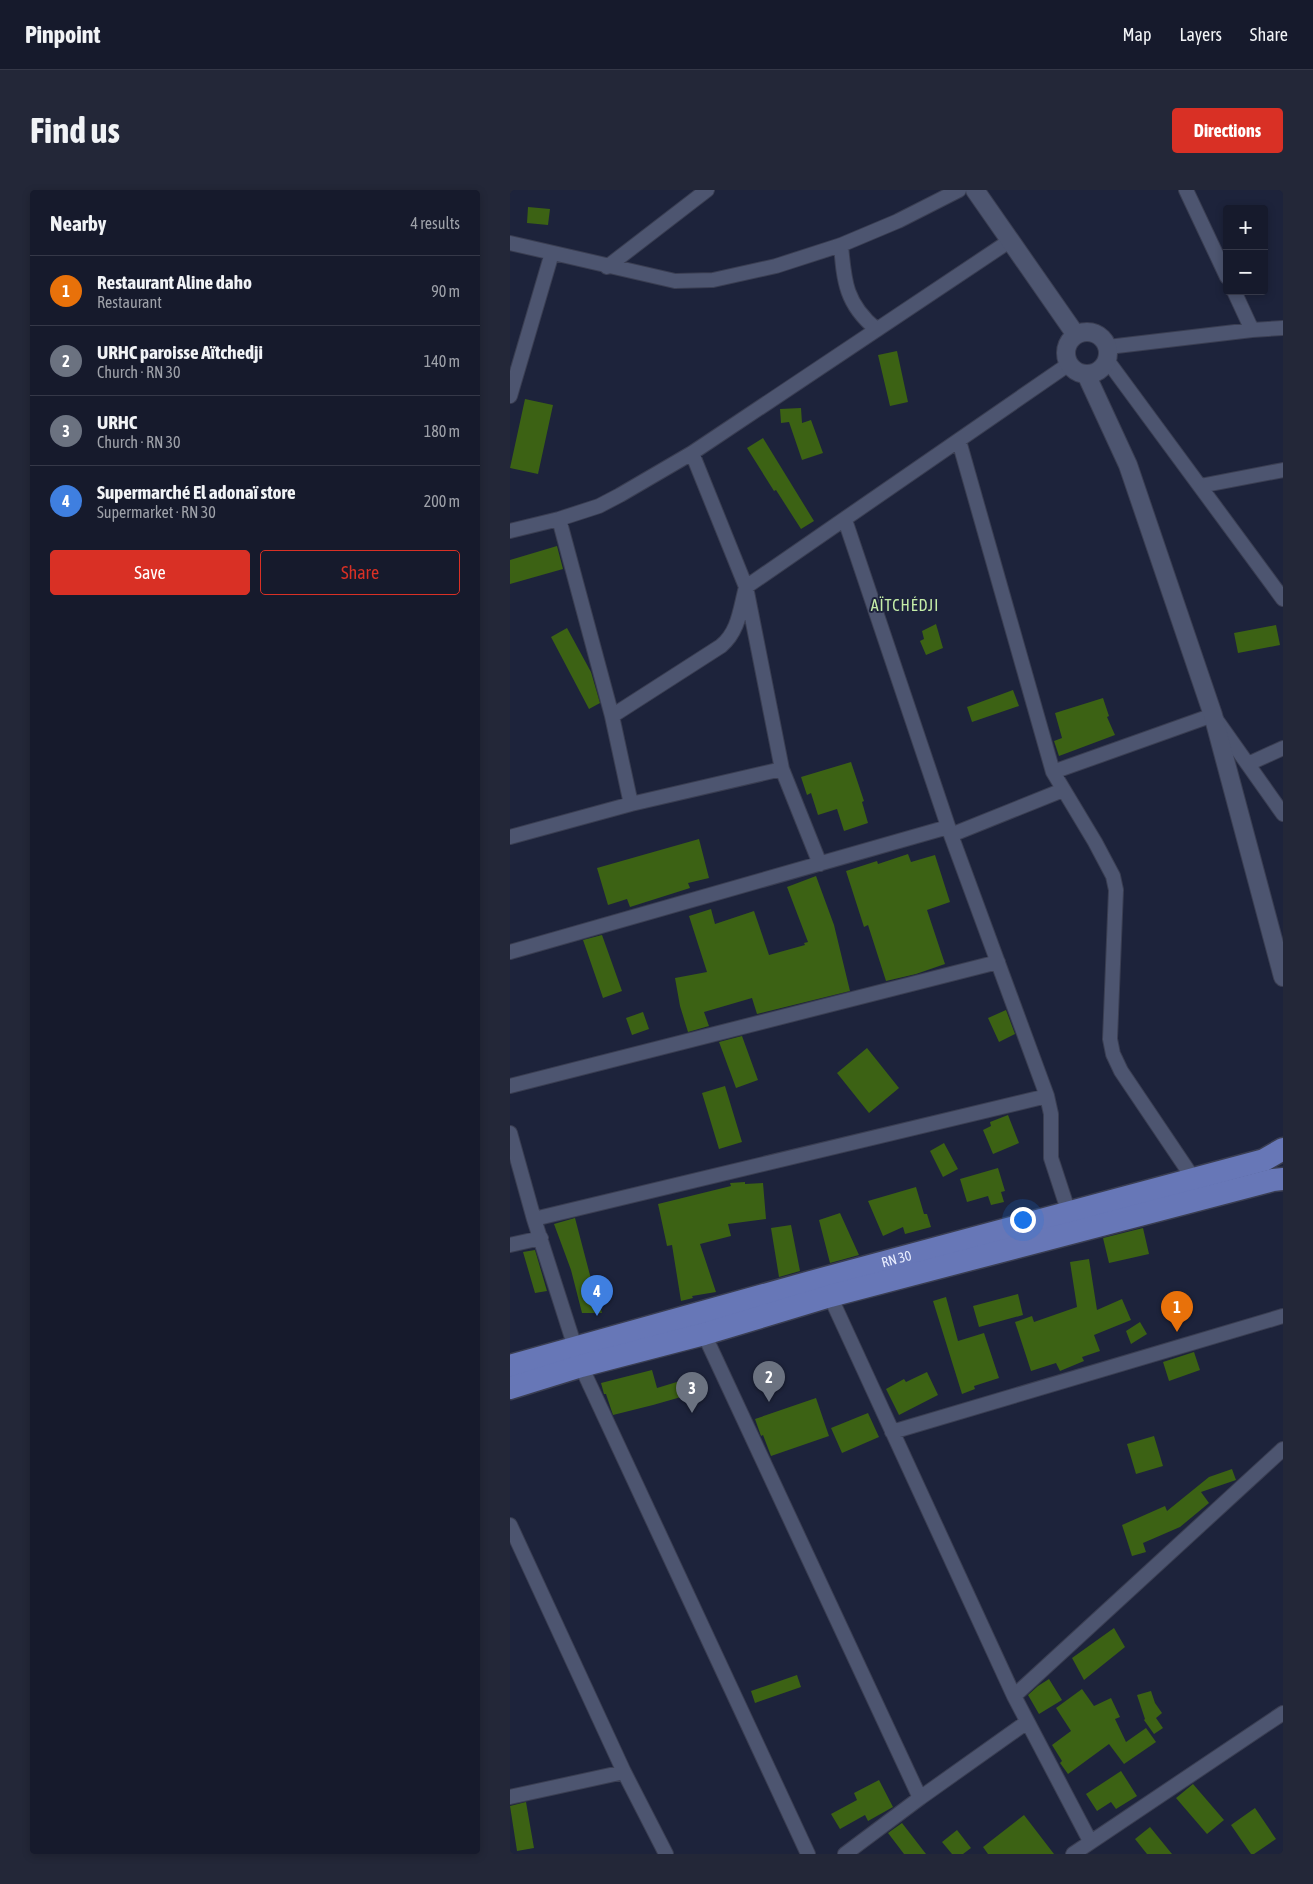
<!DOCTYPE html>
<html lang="en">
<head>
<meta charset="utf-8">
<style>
	body { margin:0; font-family:"Asap Condensed",sans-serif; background:#232738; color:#f1f3f6 }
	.controls { position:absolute; right:15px; top:15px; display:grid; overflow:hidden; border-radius:5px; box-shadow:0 2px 8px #0003 }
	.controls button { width:45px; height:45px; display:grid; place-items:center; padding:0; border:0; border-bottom:1px solid #353848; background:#161a2c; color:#f1f3f6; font:25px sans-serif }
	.you { position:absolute; left:512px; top:1029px; width:18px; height:18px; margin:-12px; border:4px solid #fff; border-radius:50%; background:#1a73e8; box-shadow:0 0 0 8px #1a73e833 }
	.badge { display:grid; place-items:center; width:32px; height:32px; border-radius:50%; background:#d93025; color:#fff; font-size:16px; font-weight:700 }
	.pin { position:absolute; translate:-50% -41px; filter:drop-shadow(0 1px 2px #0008) }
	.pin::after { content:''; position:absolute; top:26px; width:18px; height:15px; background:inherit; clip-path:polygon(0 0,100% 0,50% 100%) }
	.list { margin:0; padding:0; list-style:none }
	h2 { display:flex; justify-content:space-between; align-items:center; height:65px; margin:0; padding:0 20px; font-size:21px }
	h2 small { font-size:16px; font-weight:400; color:#9ea1a9 }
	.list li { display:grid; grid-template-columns:32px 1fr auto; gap:15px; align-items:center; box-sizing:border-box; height:70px; padding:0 20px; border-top:1px solid #353848 }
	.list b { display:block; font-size:19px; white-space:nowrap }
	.list p { margin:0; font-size:16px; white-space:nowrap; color:#9ea1a9 }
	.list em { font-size:16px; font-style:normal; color:#9ea1a9 }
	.actions { display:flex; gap:10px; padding:15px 20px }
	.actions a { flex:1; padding:11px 0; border:1px solid #d93025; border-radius:5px; text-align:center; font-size:18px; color:#d93025 }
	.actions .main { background:#d93025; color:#fff }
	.map { position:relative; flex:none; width:773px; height:1664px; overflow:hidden; border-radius:5px }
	header { display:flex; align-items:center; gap:30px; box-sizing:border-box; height:70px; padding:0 25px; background:#161a2c; border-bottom:1px solid #353848 }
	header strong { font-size:24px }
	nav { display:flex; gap:28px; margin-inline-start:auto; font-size:18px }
	.intro { display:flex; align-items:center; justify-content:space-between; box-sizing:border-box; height:120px; padding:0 30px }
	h1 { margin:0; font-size:35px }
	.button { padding:12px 22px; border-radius:5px; background:#d93025; color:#fff; font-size:18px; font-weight:700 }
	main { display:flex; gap:30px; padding:0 30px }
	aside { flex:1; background:#161a2c; border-radius:5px; box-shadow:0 2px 8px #0003 }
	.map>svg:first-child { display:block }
	.building { fill:#3c6214 }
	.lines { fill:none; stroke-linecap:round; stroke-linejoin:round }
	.minor-casing { stroke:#3a3e52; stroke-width:16 }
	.tertiary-casing { stroke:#3a3e52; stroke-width:20 }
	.primary-casing { stroke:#3a3e52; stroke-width:25 }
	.minor { stroke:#4d5570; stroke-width:14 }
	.tertiary { stroke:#4d5570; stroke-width:18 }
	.primary { stroke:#6777b7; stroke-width:22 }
	.labels { text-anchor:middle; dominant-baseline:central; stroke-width:4; stroke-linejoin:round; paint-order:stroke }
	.street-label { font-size:14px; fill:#e9eeff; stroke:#1d233b }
	.quarter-label { font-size:16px; letter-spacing:1px; fill:#c5eda8; stroke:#1d233b }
</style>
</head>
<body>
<header>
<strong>Pinpoint</strong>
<nav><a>Map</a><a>Layers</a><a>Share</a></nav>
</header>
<div class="intro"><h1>Find us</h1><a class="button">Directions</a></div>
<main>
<aside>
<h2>Nearby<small>4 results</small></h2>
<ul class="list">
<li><span class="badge" style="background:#e8710a">1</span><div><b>Restaurant Aline daho</b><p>Restaurant</p></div><em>90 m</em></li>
<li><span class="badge" style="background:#6b7280">2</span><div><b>URHC paroisse Aïtchedji</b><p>Church · RN 30</p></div><em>140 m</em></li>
<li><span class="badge" style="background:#6b7280">3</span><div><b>URHC</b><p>Church · RN 30</p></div><em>180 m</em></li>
<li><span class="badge" style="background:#3f7fe0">4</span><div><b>Supermarché El adonaï store</b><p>Supermarket · RN 30</p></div><em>200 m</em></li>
</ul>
<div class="actions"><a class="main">Save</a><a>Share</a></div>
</aside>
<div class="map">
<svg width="773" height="1664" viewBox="0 0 773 1664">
	<rect width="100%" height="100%" fill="#1d233b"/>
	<!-- building -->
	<path class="building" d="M18,17l22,2 -2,16 -21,-2z
		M387,161l11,51 -18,4 -12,-51z
		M15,209l28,6 -15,69 -28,-6z
		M291,218l1,15 9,-3 12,33 -21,7 -13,-38 -8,1 -1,-14z
		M253,248l51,83 -13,8 -25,-39 -2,1 -27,-43z
		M47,356l6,23 -53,15v-24z
		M426,434l7,24 -17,7 -6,-14 4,-2 -2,-8z
		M766,435l4,20 -42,8 -4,-20z
		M57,438l24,44 9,31 -11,6 -38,-72z
		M503,500l6,16 -47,16 -5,-15z
		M593,508l6,18 -2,1 8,18 -56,21 -5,-15 8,-3 -7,-25z
		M341,572l13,39 -2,1 6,21 -24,8 -7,-22 -19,6 -7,-22 -4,2 -6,-18z
		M189,649l10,39 -21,5 2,5 -60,19 -3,-8 -19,6 -11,-37z
		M398,664l3,8 24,-7 15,47 -23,8 18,54 -29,10 -30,7 -18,-56 -4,2 -18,-56 31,-10 1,3z
		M306,686l18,49 16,66 -93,23 -5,-16 -48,14 5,14 -21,6 -8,-26 -5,-28 32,-6 -18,-56 22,-7 4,15 39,-13 15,44 36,-10 -1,-2 4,-1 -21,-55z
		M92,745l20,56 -19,7 -20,-58z
		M496,820l9,24 -16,8 -11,-24z
		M133,822l6,17 -17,6 -6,-17z
		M232,846l16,44 -22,8 -17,-46z
		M357,858l32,40 -30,25 -32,-40z
		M215,896l17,56 -23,7 -17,-56z
		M498,925l11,28 -26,11 -10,-24 8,-4 -1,-4z
		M434,953l14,26 -15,8 -13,-26z
		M488,978l7,23 -4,1 3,10 -13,3 -3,-9 -21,6 -7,-23z
		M235,992v2l18,-1 3,36 -38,5 3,12 -31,8 16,48 -24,4 1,2 -12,3 -9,-56 -5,1 -9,-42 73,-18 -1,-3z
		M406,997l8,27h3l4,13 -26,7 -2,-7 -20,9 -15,-35z
		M330,1023l19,42 -29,8 -11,-43z
		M65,1028l16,61h2l9,34h-20l-11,-43 -17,-46z
		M281,1035l9,46 -21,6 -8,-49z
		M633,1038l6,26 -40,9 -6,-25z
		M25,1060l12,41 -12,2 -12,-41z
		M579,1069l8,51 25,-11 9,21 -37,15 6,16 -18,6 2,4 -24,10 -4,-8 -25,8 -16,-49 17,-6 2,6 43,-15 -7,-45z
		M508,1104l5,21 -44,12 -6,-21z
		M436,1107l12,44 26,-8 15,45 -25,8 1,3 -13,5 -29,-93z
		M630,1132l7,12 -16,10 -5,-13z
		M684,1162l6,18 -31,11 -6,-19z
		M142,1180l5,18 33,-10 5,15 -42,12 -40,10 -7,-21h-2l-3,-11z
		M417,1182l11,23 -39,20 -13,-26 18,-10 2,3z
		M306,1208l13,38 -58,20 -8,-21 -2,1 -6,-17z
		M358,1223l11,24 -37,16 -11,-25z
		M644,1246l9,30 -27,8 -9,-30z
		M722,1279l4,11 -35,12 8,11 -29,24 -37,16 3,9 -14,4 -10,-31 43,-19 2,5 42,-34z
		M604,1438l11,19 -41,33 -12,-22z
		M287,1485l4,12 -46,16 -4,-12z
		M539,1489l13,21 -23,14 -11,-19 10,-9z
		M572,1499l12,17 17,-8 9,19 -5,2 11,23 20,-14 10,14 -32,22 -15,-20 -41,30 -8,-11 2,-2 -10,-16 19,-14 -15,-23z
		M641,1501l4,12 7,10 -6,5 7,10 -9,6 -10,-14 1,-1 -8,-24z
		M611,1581l16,25 -21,13 -5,-7 -14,9 -11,-17z
		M369,1590l14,27 -25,14 -3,-6 -25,14 -9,-15 26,-14 -3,-7z
		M683,1594l31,36 -17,14 -31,-36z
		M16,1612l8,46 -17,3 -7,-45z
		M745,1618l21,31 -22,15h-3l-20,-29z
		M514,1625l30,39h-66l-5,-7z
		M392,1633l24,31h-22l-16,-21z
		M640,1637l22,27h-25l-12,-15z
		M447,1640l14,18 -8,6h-11l-10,-12z"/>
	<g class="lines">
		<!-- minor casing -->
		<g class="minor-casing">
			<path id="minor" d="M676,0l41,87
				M0,53l165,38 38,-1 63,-14 65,-21 57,-24 61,-31
				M331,55c3,37 5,59 35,84
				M97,77l100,-77
				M724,101l18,39
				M598,157l144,-17 31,-2
				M597,170l176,239
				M0,206l42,-143
				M449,251l94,331 42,70 18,34 3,14 -6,149 3,15 8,17 72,107
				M182,263l54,134 36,182 38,95
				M690,296l83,-16
				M49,329l53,197 19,88
				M335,330l106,315 96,261 4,18v44l18,55
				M0,341l49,-12 40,-13 21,-11 72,-42 319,-213
				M102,526l109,-70c18,-15 19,-37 25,-59l323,-223
				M738,574l35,-16
				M543,582l160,-57 70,99
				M441,645l112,-45
				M0,647l121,-33 151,-35
				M0,762l438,-125
				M0,896l488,-124
				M0,943l24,86 47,147 227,488
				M24,1029l513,-123
				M0,1055l31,-7
				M320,1106l184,400 76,145
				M194,1144l216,464
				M382,1242l391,-116
				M0,1335l114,247 42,82
				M504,1506l269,-247
				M0,1607l114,-25
				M335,1664l75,-56 107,-76
				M563,1664l210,-141"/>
		</g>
		<!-- tertiary casing -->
		<g class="tertiary-casing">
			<path id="tertiary" d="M465,0l101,145
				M556 163a21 21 0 1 1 42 0a21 21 0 1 1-42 0Z
				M576,184l42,91 85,250 70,262"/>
		</g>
		<!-- primary casing -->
		<g class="primary-casing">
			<g id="primary">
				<path id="s1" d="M0,1176l315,-88 439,-118 19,-11"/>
				<path d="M0,1198l71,-22 123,-32 126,-38 443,-116 10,-1"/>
			</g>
		</g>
		<!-- minor -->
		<use href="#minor" class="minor"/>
		<!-- tertiary -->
		<use href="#tertiary" class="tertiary"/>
		<!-- primary -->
		<use href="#primary" class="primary"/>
	</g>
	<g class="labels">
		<!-- street labels -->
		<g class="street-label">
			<text stroke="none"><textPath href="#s1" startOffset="401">RN 30</textPath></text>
		</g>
		<!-- quarter labels -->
		<g class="quarter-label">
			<text x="395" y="415">AÏTCHÉDJI</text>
		</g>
	</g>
</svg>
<div class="controls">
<button>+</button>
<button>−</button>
</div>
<div class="you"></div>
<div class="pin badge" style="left:667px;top:1142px;background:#e8710a">1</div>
<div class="pin badge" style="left:259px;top:1212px;background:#6b7280">2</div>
<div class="pin badge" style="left:182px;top:1223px;background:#6b7280">3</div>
<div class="pin badge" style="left:87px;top:1126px;background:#3f7fe0">4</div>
</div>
</main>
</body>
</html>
